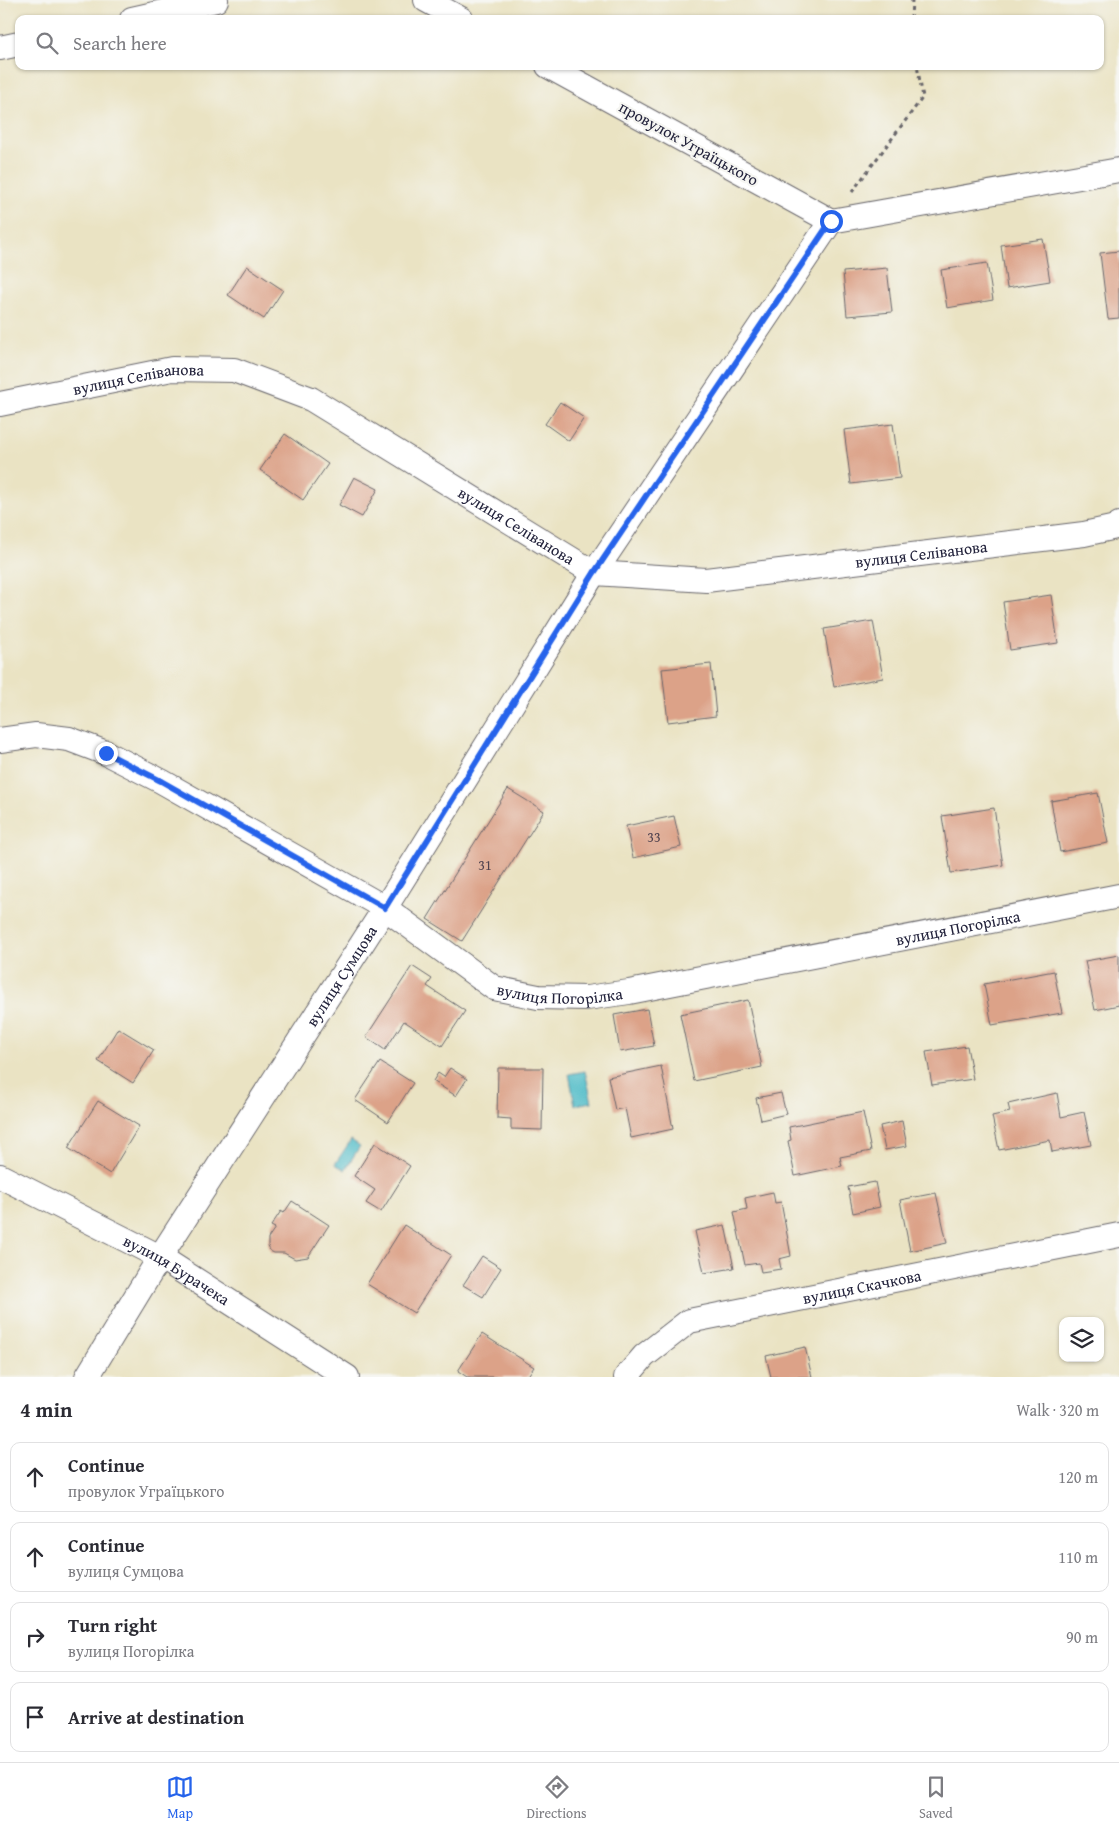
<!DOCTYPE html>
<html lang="en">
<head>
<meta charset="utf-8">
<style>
	body { margin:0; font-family:"Gentium Book Plus",serif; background:#f2f2f3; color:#2b2b33 }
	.controls { position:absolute; right:15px; bottom:15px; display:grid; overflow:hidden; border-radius:10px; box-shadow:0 1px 4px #0004 }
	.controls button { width:45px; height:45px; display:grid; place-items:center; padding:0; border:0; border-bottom:1px solid #e1e1e2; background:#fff; color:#2b2b33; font:25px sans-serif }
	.stop { position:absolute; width:15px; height:15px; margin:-11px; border:4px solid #2563eb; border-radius:50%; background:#fff }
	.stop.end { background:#2563eb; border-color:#fff; box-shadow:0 1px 5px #0008 }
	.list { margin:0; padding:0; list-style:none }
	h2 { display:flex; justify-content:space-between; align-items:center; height:65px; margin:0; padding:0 20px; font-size:21px }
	h2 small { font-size:16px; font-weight:400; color:#7c7c81 }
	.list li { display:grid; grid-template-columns:32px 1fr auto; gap:15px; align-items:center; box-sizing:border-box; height:70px; margin:0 10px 10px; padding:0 10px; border:1px solid #e1e1e2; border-radius:10px }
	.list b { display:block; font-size:19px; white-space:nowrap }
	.list p { margin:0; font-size:16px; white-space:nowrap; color:#7c7c81 }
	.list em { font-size:16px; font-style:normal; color:#7c7c81 }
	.icon { flex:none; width:28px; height:28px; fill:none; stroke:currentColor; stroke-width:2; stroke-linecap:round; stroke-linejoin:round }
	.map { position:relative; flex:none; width:1119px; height:1377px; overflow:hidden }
	.search { position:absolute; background:#fff; box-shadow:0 1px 4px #0004; left:15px; right:15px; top:15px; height:55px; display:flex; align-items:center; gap:12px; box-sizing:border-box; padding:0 18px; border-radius:10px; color:#7c7c81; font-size:19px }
	.sheet { height:385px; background:#fff }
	nav { display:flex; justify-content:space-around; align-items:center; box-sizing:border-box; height:70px; border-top:1px solid #e1e1e2; background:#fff; font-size:14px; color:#7c7c81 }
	nav a { display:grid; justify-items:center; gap:2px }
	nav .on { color:#2563eb }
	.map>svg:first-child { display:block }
	.water { fill:#4ebbc7; stroke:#386e81 }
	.building { fill:#dca288 }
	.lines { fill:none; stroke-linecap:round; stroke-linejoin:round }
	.minor-casing { stroke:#68666b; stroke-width:26 }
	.path { stroke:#68666b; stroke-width:3; stroke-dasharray:4 4; stroke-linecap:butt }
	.minor { stroke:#fff; stroke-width:24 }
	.route { stroke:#2563eb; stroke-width:6 }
	.labels { text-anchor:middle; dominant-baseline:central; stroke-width:4.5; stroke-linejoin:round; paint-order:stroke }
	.number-label { font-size:14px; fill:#50424e }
	.street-label { font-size:16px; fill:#22223b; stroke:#f6f6f2 }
</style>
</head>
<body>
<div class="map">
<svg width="1119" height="1377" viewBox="0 0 1119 1377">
	<rect width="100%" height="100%" fill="#f6f6f2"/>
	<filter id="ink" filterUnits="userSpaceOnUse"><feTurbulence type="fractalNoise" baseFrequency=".02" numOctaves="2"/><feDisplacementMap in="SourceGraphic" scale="10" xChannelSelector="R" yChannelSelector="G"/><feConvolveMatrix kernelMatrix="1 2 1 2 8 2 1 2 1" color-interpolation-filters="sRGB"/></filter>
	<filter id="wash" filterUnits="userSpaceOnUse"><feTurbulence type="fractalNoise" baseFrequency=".0096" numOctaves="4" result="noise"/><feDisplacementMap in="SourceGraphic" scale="20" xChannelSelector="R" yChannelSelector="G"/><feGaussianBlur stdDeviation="1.12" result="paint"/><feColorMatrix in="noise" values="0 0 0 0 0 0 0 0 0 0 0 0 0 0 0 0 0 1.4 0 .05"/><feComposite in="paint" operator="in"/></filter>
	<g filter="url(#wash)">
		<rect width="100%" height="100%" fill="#eae3c3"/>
		<!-- water -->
		<path class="water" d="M585,1071l7,31 -17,3 -6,-31z
			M351,1140l9,6 -15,24 -10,-6z"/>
		<g id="blocks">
			<!-- building -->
			<path class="building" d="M1043,239l7,42 -43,7 -6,-43z
				M1119,251v67l-11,1 -8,-66z
				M987,263l6,37 -46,8 -6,-38z
				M247,266l36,24 -19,29 -36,-24z
				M887,268l5,44 -45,4 -4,-44z
				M560,402l24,16 -15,23 -24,-17z
				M893,424l7,54 -49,6 -7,-54z
				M285,434l43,30 -25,36 -43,-30z
				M354,477l24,12 -16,28 -23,-12z
				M1051,595l7,48 -48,7 -7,-48z
				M873,621l10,57 -49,9 -10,-58z
				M711,664l5,52 -48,6 -6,-53z
				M508,789l36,22 -82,130 -35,-22z
				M1098,793l10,50 -48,9 -9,-51z
				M994,808l9,57 -52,8 -9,-57z
				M674,816l7,31 -48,11 -7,-32z
				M1119,955v50l-24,5 -10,-49z
				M412,966l20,13 -5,7 38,25 -23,35 -38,-25 -19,29 -19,-13z
				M1054,971l8,42 -70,12 -8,-41z
				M748,1000l14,67 -68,14 -14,-67z
				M647,1009l7,37 -34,6 -6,-37z
				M118,1028l36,22 -21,33 -35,-22z
				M967,1046l6,33 -41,6 -6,-33z
				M380,1062l33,21 -25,39 -33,-22z
				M661,1066l12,63 -42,9 -6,-30 -10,2 -7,-33z
				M450,1068l17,11 -11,17 -23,-15 5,-8 6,4z
				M498,1068h45l-1,62 -31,-1v-10l-14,-1z
				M781,1093l5,21 -25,6 -5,-22z
				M1057,1093l4,24 23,-5 7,33 -39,7 -2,-12 -51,10 -7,-34 18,-4 -2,-8z
				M98,1101l41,25 -29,48 -42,-26z
				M863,1112l8,39 -31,6 2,9 -47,10 -7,-35 3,-1 -2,-13z
				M902,1121l5,25 -22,4 -5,-24z
				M375,1143l35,23 -29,46 -15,-9 9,-13 -21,-14z
				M875,1182l5,25 -27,6 -5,-26z
				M773,1192l2,11 6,-1 10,54 -12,3 2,10 -20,3 -2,-9 -14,2 -11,-53 13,-3 -2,-11z
				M936,1193l11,50 -37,8 -10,-51z
				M292,1201l37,24 -21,32 -13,2 -11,-6h-10l-4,-2 -2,-5v-8l7,-10 -4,-2 10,-15 3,2z
				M404,1225l47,30 -37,58 -47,-29z
				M725,1225l9,43 -30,5 -9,-42z
				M482,1256l19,12 -18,29 -20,-12z
				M482,1334l52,33 -7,10h-60l-9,-6z
				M805,1347l7,30h-41l-5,-21z"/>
		</g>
	</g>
	<g filter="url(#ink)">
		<use href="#blocks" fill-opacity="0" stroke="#68666b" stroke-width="1"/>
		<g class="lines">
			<!-- minor casing -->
			<g class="minor-casing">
				<g id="minor">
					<path d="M426,0l35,19"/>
					<path d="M132,19l84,-19"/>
					<path d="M0,48l19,-4"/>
					<path d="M831,221l288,-51"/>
					<path id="s1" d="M0,404l172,-35 62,1 77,29 283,174 112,7 378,-46 32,-7 3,-3"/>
					<path id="s2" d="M0,740l36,-5 33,4 37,14 55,28 224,127 109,80 44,9 49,1 42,-6 490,-96"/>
					<path id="s3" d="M0,1176l160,81 187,120"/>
					<path id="s4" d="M87,1377l73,-120 225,-349 209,-335 237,-352 -283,-155"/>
					<path id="s5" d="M626,1377l18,-21 45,-35 430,-86"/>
				</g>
			</g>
			<!-- path -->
			<path class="path" d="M911,19l1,-19
				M852,192l71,-95 -6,-31"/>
			<!-- minor -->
			<use href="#minor" class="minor"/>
		</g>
	</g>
	<g class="lines" filter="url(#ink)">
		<!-- route -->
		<path class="route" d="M106,753l55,28 224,127 209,-335 237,-352"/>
	</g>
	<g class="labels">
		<!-- number labels -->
		<g class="number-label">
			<text x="654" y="837">33</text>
			<text x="485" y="865">31</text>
		</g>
		<!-- street labels -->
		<g class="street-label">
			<text transform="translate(689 143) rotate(29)">провулок Уграїцького</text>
			<text stroke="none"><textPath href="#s1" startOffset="141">вулиця Селіванова</textPath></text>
			<text stroke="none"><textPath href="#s1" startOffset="561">вулиця Селіванова</textPath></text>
			<text stroke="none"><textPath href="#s1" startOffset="981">вулиця Селіванова</textPath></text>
			<text stroke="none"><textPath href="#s2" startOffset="1035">вулиця Погорілка</textPath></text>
			<text stroke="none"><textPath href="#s4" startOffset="475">вулиця Сумцова</textPath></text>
			<text stroke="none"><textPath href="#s2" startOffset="630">вулиця Погорілка</textPath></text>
			<text stroke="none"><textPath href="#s3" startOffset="200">вулиця Бурачека</textPath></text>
			<text stroke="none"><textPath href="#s5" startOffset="261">вулиця Скачкова</textPath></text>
		</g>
	</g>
</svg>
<div class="controls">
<button><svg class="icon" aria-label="layers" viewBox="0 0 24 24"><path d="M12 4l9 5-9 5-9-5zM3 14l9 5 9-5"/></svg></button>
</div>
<div class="stop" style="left:831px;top:221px"></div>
<div class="stop end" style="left:106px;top:753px"></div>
<div class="search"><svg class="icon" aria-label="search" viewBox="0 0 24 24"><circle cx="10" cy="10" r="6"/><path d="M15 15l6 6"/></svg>Search here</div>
</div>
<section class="sheet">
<h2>4 min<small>Walk · 320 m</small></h2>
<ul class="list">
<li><svg class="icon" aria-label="ahead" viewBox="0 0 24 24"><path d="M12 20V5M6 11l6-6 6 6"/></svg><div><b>Continue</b><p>провулок Уграїцького</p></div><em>120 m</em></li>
<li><svg class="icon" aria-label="ahead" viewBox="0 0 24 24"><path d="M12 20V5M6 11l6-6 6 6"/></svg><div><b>Continue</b><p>вулиця Сумцова</p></div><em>110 m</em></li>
<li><svg class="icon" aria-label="right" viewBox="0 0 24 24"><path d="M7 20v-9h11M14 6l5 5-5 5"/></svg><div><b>Turn right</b><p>вулиця Погорілка</p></div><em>90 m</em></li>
<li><svg class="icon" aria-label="arrive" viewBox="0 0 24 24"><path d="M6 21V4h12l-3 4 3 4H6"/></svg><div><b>Arrive at destination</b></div></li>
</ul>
</section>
<nav>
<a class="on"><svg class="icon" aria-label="map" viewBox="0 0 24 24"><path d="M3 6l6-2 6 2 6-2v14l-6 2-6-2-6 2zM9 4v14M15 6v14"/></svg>Map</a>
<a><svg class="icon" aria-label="directions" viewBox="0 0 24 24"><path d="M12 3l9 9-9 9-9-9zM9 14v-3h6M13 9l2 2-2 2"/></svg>Directions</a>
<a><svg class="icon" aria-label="saved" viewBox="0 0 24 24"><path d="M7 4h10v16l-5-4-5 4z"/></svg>Saved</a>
</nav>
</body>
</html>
